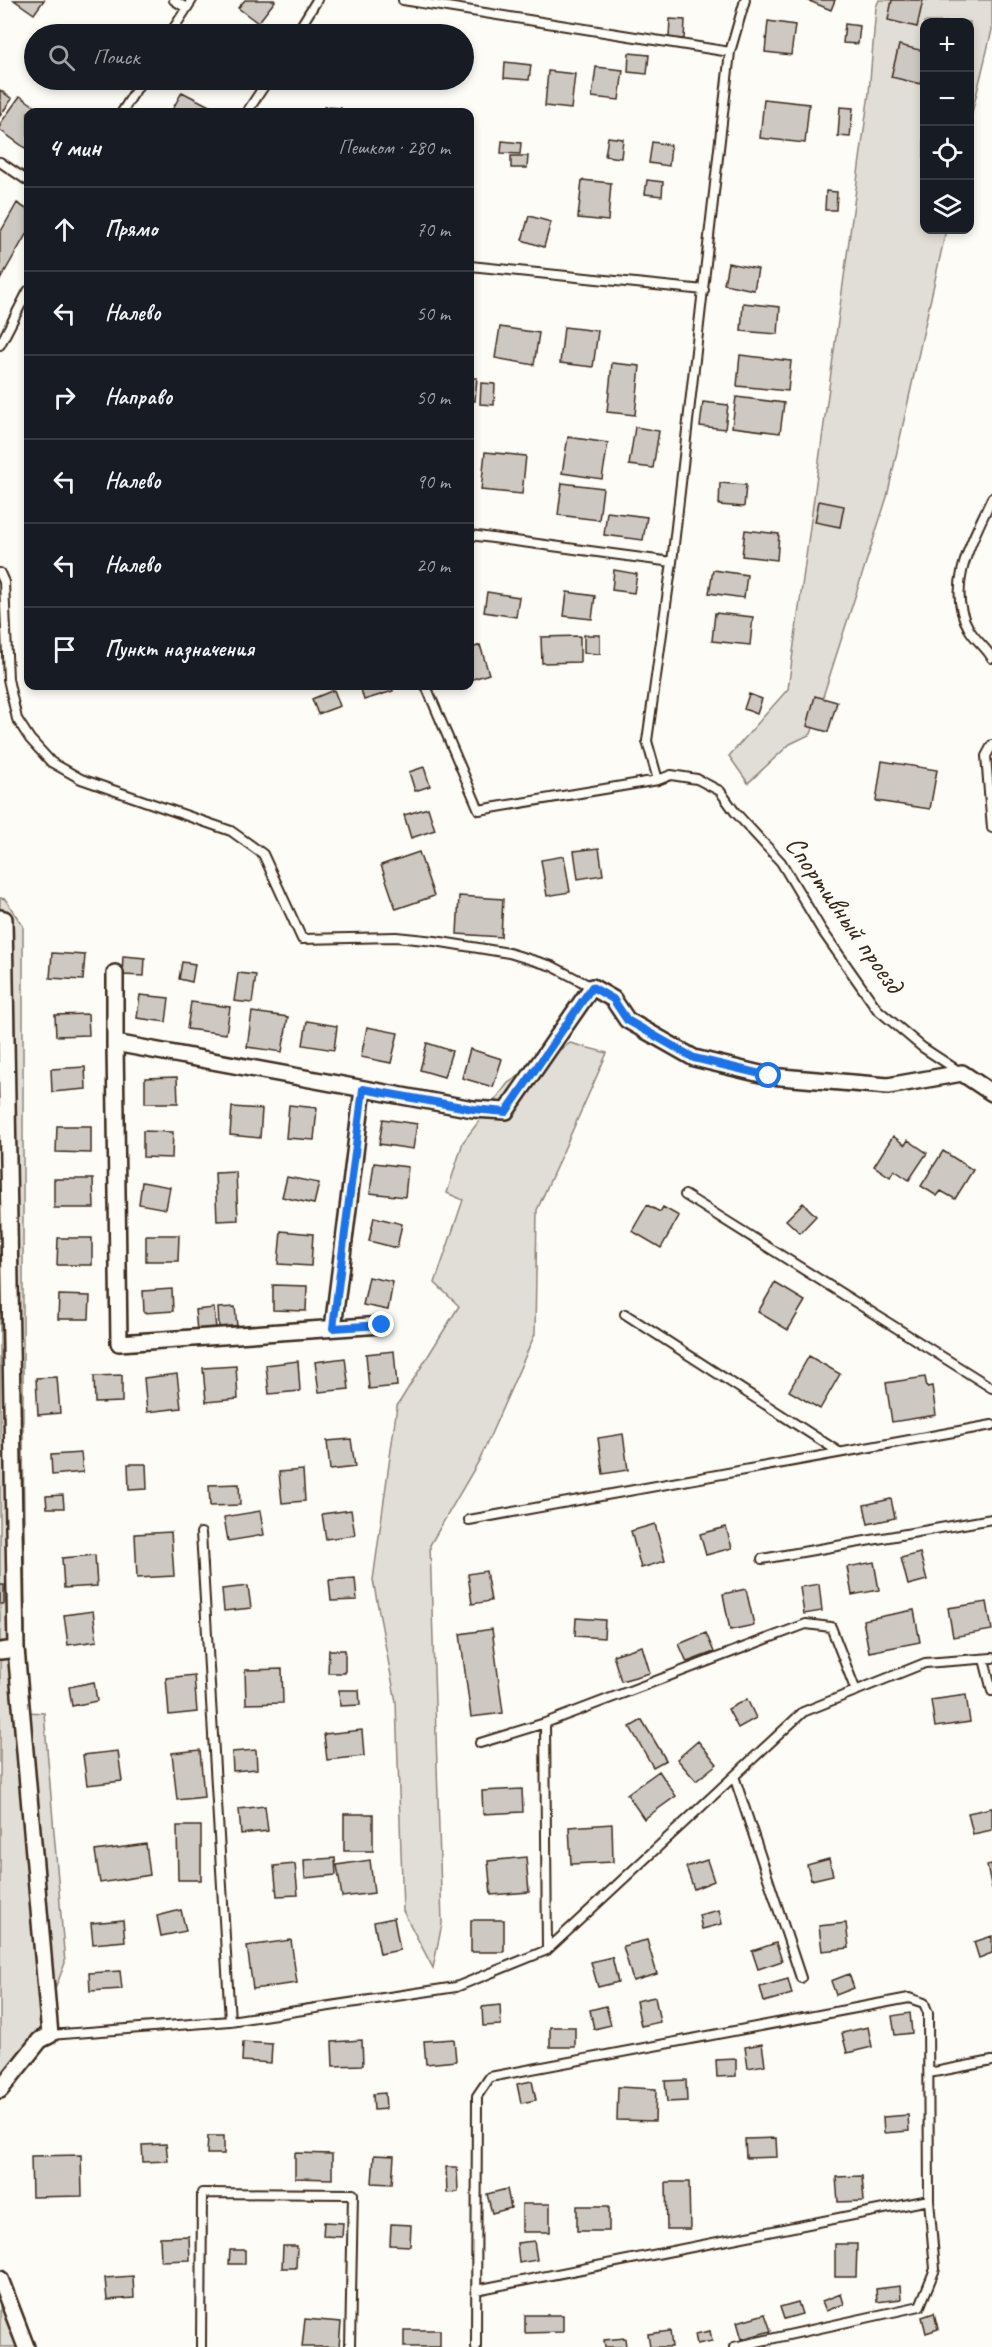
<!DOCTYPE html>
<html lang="ru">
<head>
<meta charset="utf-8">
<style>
	body { margin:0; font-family:Caveat,sans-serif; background:#20242c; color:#f1f3f6 }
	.controls { position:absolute; right:18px; top:18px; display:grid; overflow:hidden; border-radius:12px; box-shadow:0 3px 9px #0003 }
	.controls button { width:54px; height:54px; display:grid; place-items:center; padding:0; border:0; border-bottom:2px solid #363941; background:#171b24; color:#f1f3f6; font:30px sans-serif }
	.stop { position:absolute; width:18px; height:18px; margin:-14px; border:4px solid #1a73e8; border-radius:50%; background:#fff }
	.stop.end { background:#1a73e8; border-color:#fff; box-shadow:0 2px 6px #0008 }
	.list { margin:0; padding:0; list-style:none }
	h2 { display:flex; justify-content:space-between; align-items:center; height:78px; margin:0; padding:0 24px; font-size:26px }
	h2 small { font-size:20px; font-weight:400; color:#9ea1a6 }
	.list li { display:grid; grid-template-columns:39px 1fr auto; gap:18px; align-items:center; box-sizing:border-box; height:84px; padding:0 24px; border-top:2px solid #363941 }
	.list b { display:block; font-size:22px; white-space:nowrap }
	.list em { font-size:20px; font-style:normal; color:#9ea1a6 }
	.icon { flex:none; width:33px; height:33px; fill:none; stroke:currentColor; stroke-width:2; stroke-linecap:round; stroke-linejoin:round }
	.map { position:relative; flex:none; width:992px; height:2347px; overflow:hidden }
	.search { position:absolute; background:#171b24; box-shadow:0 3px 9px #0003; left:24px; top:24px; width:450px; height:66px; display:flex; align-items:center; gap:15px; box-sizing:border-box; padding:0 21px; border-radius:33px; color:#9ea1a6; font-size:22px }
	.panel { position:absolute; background:#171b24; box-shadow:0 3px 9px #0003; left:24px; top:108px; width:450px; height:582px; border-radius:12px }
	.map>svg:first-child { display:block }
	.green { fill:#e1ded7; stroke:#8e847a; stroke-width:1.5 }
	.building { fill:#cdc8c2; stroke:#3b2a1e; stroke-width:1.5 }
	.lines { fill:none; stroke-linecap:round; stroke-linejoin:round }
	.service-casing { stroke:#3b2a1e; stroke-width:12 }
	.minor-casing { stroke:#3b2a1e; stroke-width:20 }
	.service { stroke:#fdfcf7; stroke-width:8 }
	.minor { stroke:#fdfcf7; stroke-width:15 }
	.route { stroke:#1a73e8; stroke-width:8 }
	.labels { text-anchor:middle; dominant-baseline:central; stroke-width:5; stroke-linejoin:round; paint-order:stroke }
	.street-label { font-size:28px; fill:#3b2a1e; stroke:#fdfcf7 }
</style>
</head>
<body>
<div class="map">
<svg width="992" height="2347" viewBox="0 0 992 2347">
	<rect width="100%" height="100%" fill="#fdfcf7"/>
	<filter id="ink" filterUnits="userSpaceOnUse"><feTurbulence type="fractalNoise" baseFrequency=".0167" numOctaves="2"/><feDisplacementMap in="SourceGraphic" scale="12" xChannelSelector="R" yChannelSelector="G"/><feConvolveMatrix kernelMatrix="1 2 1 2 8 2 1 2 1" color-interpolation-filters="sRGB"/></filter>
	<g filter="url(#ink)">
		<!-- green -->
		<path class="green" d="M879,0h113v30l-22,91v-99h-46v208h22l-59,267 -76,237 -21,10 -42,39 -19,-27 59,-67 81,-596 7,-86z
			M0,898l5,1 18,27v506l3,280 18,1 21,250 -28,74 -37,50z
			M570,1043l37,10 -70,157 -2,124 -55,125 -50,86 12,379 -9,44 -30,-57 -7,-209 -23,-122 24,-174 62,-100 -24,-23 28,-83 -16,-7 16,-51 45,-59z
			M0,2290l20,57h-20z"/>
		<!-- building -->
		<path class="building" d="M14,0h30l-10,14z
			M245,0h29l1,1 -17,22 -20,-15z
			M807,0h28l-4,10z
			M892,0h31l-6,27 -29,-7z
			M670,19l15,1 -1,19 -15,-1z
			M768,21l27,4 -4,30 -26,-3z
			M845,24l15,2 -2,18 -15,-1z
			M899,45l25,6v21l-3,12 -30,-7z
			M629,53l20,2 -2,19 -19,-2z
			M505,62l26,3 -2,15 -25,-2z
			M596,67l27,3 -4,30 -27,-3z
			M548,71l27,3 -4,35 -26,-3z
			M0,90l12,9 -12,17z
			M182,92l39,20h-50z
			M20,96l23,16h-15v38l-28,-20v-6z
			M764,99l45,5 -4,39 -45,-5z
			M324,107l17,1v4h-17z
			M840,107l13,1 -3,29 -12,-1z
			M608,137l15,2 -2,19 -16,-2z
			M502,141l19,2 -1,11 -19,-1z
			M652,142l19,3 -2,21 -20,-3z
			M511,156h17l-1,12h-16z
			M582,180l29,3 -3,38 -30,-3z
			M647,180l16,2 -1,14 -17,-2z
			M826,191l11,1 -1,18h-11z
			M17,203l11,7v21l-28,49v-47z
			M529,216l22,6 -7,25 -22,-7z
			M728,263l30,6 -4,21 -30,-6z
			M743,303l37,4 -2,27 -37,-3z
			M500,327l39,6 -5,32 -39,-7z
			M564,327l34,4 -5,36 -33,-4z
			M740,355l51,6 -3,30 -51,-5z
			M612,363l28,3 -5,49 -28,-3z
			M470,378h7l-2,23 -5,-1z
			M481,383l14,1 -1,21 -14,-1z
			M736,397l48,6 -4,30 -48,-6z
			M703,402l25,3 -3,24 -25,-3z
			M635,427l24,4 -6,37 -24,-3z
			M568,437l40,6 -6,36 -40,-6z
			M485,452l41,4 -4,38 -41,-4z
			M562,483l41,5 -4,32 -41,-5z
			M720,483l26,2 -2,22 -25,-2z
			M819,501l25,5 -4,21 -25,-5z
			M607,512l40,5 -4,23 -39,-5z
			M745,530l34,4 -2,26 -35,-4z
			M614,570l23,4 -3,19 -22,-3z
			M713,570l34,5 -3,23 -35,-5z
			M487,592l32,5 -3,20 -32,-5z
			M567,592l28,4 -3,23 -28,-3z
			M715,613l38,4 -3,28 -38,-4z
			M584,635h16v19l-16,-1z
			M580,636v26l-38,1 -1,-26z
			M480,645l9,29 -19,6v-31z
			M360,686h32l1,5 -29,9z
			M334,690l6,16 -22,8 -6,-15z
			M749,694l13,5 -5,15 -13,-5z
			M815,696l22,6 -9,30 -21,-6z
			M882,761l55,9 -7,39 -54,-8z
			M424,767l6,19 -15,5 -6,-19z
			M428,808l7,22 -24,8 -7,-23z
			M599,848l4,27 -25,4 -4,-28z
			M419,852l15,44 -38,13 -15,-44z
			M564,856l6,36 -23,4 -6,-36z
			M459,896l44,3 -2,38 -44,-3z
			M52,953l33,2 -2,25 -33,-2z
			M123,956l22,2 -1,18 -22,-1z
			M182,962l13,2 -3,18 -13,-3z
			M238,973l18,2 -4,28 -18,-2z
			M140,995l29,3 -3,24 -29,-4z
			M191,1002l39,5 -4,27 -39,-5z
			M252,1012l36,5 -6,35 -35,-5z
			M88,1014l1,21 -33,1 -1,-21z
			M307,1021l30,5 -3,24 -31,-5z
			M367,1027l31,6 -7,30 -30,-6z
			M427,1043l25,8 -8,26 -24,-7z
			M470,1049l32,10 -9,28 -31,-9z
			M85,1067l1,22 -34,3 -1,-23z
			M177,1077l1,26h-33v-25z
			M289,1105l28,3 -3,32 -28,-2z
			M232,1107l30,2 -2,29 -30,-3z
			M383,1119l34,5 -4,25 -34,-5z
			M57,1126h34v27l-35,-1z
			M143,1131l30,1 -1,26 -29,-1z
			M893,1136l12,9 3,-5 19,13 -18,27 -15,-10 -4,7 -16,-11z
			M943,1151l30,19 -18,29 -14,-8 -4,5 -16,-10z
			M374,1163l34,4 -3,30 -35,-4z
			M236,1172l2,48 -21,1 -2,-48z
			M287,1177l32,6 -5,21 -32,-7z
			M54,1179h39l1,29h-40z
			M142,1182l28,5 -4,22 -27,-5z
			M803,1203l13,13 -16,17 -14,-13z
			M647,1205l13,7 3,-5 16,9 -18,32 -29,-17z
			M374,1217l28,7 -5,24 -28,-7z
			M281,1231l32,3 -2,32 -33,-2z
			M146,1235h33l-1,26h-32z
			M58,1238h34v27h-35z
			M369,1277l24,5 -5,28 -25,-5z
			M775,1283l30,18 -17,29 -30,-18z
			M273,1285l34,1 -1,25 -33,-1z
			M172,1289l1,22 -29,2 -1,-22z
			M59,1295l31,1 -1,23h-31z
			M235,1307l2,19 -18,1 -1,-19z
			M214,1308l2,21 -19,2 -2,-21z
			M394,1351l3,35 -28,3 -3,-35z
			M809,1356l31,18 -20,35 -31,-18z
			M345,1358l4,31 -30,3 -4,-30z
			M298,1361l2,30 -31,3 -3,-29z
			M236,1366l2,33 -32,3 -3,-34z
			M177,1374l4,34 -34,4 -3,-34z
			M122,1375v27l-27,1 -1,-27z
			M57,1377l3,36 -22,2 -2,-37z
			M925,1377l2,10 5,-1 4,29 -44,7 -6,-39z
			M623,1434l5,36 -25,4 -5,-36z
			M351,1439l4,28 -25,3 -3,-29z
			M81,1453l2,19 -31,3 -1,-20z
			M128,1464h18l1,25 -18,1z
			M303,1470l2,31 -23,2 -3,-31z
			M239,1484l1,21 -30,1 -1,-21z
			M63,1495l1,13h-17l-1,-12z
			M891,1499l4,19 -27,6 -4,-19z
			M351,1510l4,25 -29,4 -4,-25z
			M260,1511l4,24 -36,6 -4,-24z
			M655,1524l10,37 -24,7 -10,-37z
			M726,1527l6,21 -26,7 -6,-21z
			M171,1532l3,44 -37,2 -2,-44z
			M920,1553l7,27 -19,5 -7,-27z
			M95,1555l2,31 -33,2 -2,-30z
			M874,1562l5,28 -27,5 -5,-28z
			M486,1571l5,30 -19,3 -4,-30z
			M355,1578l2,22 -26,1 -2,-21z
			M819,1584l3,27 -18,3 -4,-27z
			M0,1585h4v19h-4z
			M248,1586l3,22 -27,3 -2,-22z
			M746,1589l8,36 -24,5 -7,-36z
			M987,1602l5,28 -39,7 -5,-29z
			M914,1610l6,32 -51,10 -6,-32z
			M93,1611l4,30 -29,4 -4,-30z
			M576,1618l29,2 -1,18 -29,-2z
			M492,1629l11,84 -32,4 -11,-83z
			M706,1633l8,19 -27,10 -8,-18z
			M642,1646l8,27 -29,8 -8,-26z
			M329,1650h16v23h-17z
			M282,1669l1,34 -37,1 -1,-34z
			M194,1675l3,37 -28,3 -3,-37z
			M94,1682l3,19 -25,5 -3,-19z
			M339,1690h20l1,15 -20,1z
			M966,1695l4,27 -35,5 -4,-27z
			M747,1699l9,19 -18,10 -10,-19z
			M642,1720l24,40 -13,7 -23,-40z
			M362,1730l2,26 -37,4 -3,-26z
			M698,1741l19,23 -21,17 -19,-22z
			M200,1750l4,47 -27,3 -5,-47z
			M256,1750l1,19 -24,2 -1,-19z
			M118,1751l4,30 -35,4 -4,-30z
			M659,1771l17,25 -32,23 -17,-25z
			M522,1789l1,23 -40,2 -1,-23z
			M265,1806l3,25 -27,3 -2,-25z
			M992,1808v22l-19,4 -5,-21z
			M344,1814h29v37h-29z
			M612,1824l1,38 -42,2 -2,-37z
			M177,1826h24v54h-23z
			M146,1844l4,31 -50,8 -5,-32z
			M526,1857l3,35 -38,3 -3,-34z
			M335,1858l1,17 -31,3 -1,-18z
			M829,1859l4,16 -22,5 -4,-15z
			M370,1860l4,33 -32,4 -5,-32z
			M707,1860l7,21 -20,8 -8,-22z
			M295,1864l3,31 -21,1 -3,-30z
			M992,1864v25l-5,-24z
			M181,1910l5,21 -25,5 -4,-20z
			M719,1910l3,14 -20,5 -3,-14z
			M394,1918l6,32 -20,4 -6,-32z
			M123,1920l2,21 -32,3 -2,-21z
			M471,1920h33v32h-33z
			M846,1923l3,25 -27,3 -3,-25z
			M992,1936v17l-13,5 -5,-16z
			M291,1940l6,43 -44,6 -6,-43z
			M647,1940l10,34 -24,7 -10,-35z
			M776,1943l6,18 -24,8 -6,-18z
			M612,1957l6,25 -20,5 -7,-25z
			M120,1971l2,18 -32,2 -1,-18z
			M849,1974l5,14 -18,7 -5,-14z
			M788,1979l4,15 -28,8 -4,-15z
			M655,1997l5,25 -19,4 -5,-25z
			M500,2005l1,20 -18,1 -1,-19z
			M606,2006l5,19 -17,4 -4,-19z
			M910,2013l2,20 -17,2 -3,-19z
			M550,2027h25v20h-25z
			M868,2027l4,20 -25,6 -5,-20z
			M454,2039l2,22 -30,3 -2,-23z
			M362,2040l1,25 -30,1 -1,-24z
			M243,2042l29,2 -1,19 -29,-2z
			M762,2044l3,21 -17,3 -3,-21z
			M736,2059v17l-19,1 -1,-17z
			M686,2080l1,21 -20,1 -2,-21z
			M532,2081l4,19 -15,3 -4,-19z
			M618,2087l38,2 -1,32 -38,-1z
			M385,2093l1,16 -12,1 -1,-16z
			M908,2115l1,16 -25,2 -1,-16z
			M208,2136h16v18h-17z
			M776,2138l1,19 -31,1 -1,-19z
			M166,2144l2,17 -25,1 -1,-17z
			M295,2153l37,1v25l-37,-1z
			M81,2155l1,41 -50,1 -1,-41z
			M374,2155l20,1 -2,28 -20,-1z
			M446,2167h11l1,25 -11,1z
			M862,2176l2,25 -26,1 -2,-25z
			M666,2182h23l1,47h-23z
			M507,2189l4,19 -19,5 -5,-19z
			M522,2204h28v28h-28z
			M577,2206h32v25h-32z
			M324,2222l19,1 -1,14 -19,-1z
			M391,2224l20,1 -1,21 -20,-1z
			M189,2236l1,24 -29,1 -1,-24z
			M534,2241l3,19 -18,3 -2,-20z
			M835,2244h22l-1,33h-21z
			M283,2246h14l-1,22h-14z
			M230,2250h15v14h-16z
			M133,2276l1,22 -27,2 -2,-22z
			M900,2286l1,13 -24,3 -1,-13z
			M841,2294l3,10 -18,7 -4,-10z
			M798,2302l4,12 -18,5 -4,-12z
			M934,2313l4,16 -12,4 -4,-16z
			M765,2314l6,17 -29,8 -5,-17z
			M525,2315h38v17l-38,1z
			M305,2319l36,3 -2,25h-37z
			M404,2330h36v17h-36z
			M670,2331l2,16h-22l-2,-13z
			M710,2331l2,10 -15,3 -2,-10z
			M625,2338l1,9h-21l-1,-7z"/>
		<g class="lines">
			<!-- service casing -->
			<g class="service-casing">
				<path id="service" d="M174,0l12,8
					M403,0l327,52
					M170,34l22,-34
					M296,34l21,-34
					M122,112l20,-32
					M247,112l21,-32
					M0,162l28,19
					M470,266l234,24
					M0,345l28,-54
					M992,498c-18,39 -48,89 -23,131 6,11 17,18 23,29
					M470,535l202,27
					M0,573l4,9 4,97 9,40 13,20 21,23 30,17 150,52 32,23 39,85 94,-2 39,4 74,12 43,13 40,21
					M426,686l53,124 179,-30 13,-5 26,4 23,12 15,21 46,50 40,67 56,80 45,38 38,25
					M992,745l-6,11 6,72
					M658,780l-11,-39 25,-179 58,-510 15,-52
					M685,1195l307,193
					M625,1314l214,138
					M469,1520l523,-95
					M201,1533l29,488
					M762,1559l230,-40
					M984,1659l8,32
					M545,1723l261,-99 25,3 25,64
					M480,1743l65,-20 2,227
					M734,1776l67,202
					M50,2035l180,-14 226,-34 91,-37 256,-238 122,-49 67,-5
					M929,2073l63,-12
					M476,2290l453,-90
					M201,2347l1,-154 151,1 -3,153
					M476,2347l1,-251 13,-19 419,-79 15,5 4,10 1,187 6,69 -15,37 -186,41"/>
			</g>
			<!-- minor casing -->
			<g class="minor-casing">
				<path id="minor" d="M0,918l4,1 12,730 34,386 -10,5 -40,50
					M115,973v70
					M382,1325l-263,18 -4,-300 358,66 33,2 86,-124 21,12 14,21 67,38 75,18 119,10 74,-13 30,20
					M333,1328l30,-239
					M0,1651l16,-2
					M0,2279l26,68"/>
			</g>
			<!-- service -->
			<use href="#service" class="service"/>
			<!-- minor -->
			<use href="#minor" class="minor"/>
		</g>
	</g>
	<g class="lines" filter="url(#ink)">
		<!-- route -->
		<path class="route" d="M382,1325l-49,3 30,-239 110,20 33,3 86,-125 21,12 14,21 67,38 75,18"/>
	</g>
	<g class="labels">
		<!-- street labels -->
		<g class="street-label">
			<text transform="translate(845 914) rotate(55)">Спортивный проезд</text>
		</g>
	</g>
</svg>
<div class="controls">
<button>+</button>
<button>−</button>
<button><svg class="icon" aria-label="locate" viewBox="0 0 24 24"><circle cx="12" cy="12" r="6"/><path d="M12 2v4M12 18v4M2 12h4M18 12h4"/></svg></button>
<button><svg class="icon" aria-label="layers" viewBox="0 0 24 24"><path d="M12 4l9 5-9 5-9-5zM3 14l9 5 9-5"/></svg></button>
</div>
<div class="stop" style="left:769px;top:1076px"></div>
<div class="stop end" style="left:382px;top:1325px"></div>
<div class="search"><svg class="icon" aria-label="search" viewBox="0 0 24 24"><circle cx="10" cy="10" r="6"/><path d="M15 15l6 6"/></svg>Поиск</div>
<section class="panel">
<h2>4 мин<small>Пешком · 280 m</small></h2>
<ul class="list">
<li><svg class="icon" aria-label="ahead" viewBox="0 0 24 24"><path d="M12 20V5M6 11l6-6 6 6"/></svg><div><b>Прямо</b></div><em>70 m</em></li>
<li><svg class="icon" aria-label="left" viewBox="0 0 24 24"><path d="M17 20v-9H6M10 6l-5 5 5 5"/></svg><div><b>Налево</b></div><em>50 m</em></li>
<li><svg class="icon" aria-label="right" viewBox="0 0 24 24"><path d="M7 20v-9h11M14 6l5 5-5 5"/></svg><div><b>Направо</b></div><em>50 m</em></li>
<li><svg class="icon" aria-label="left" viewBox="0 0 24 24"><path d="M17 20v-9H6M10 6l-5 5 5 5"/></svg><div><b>Налево</b></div><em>90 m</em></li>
<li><svg class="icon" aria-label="left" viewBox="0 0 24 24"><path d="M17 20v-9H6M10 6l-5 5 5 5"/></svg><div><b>Налево</b></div><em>20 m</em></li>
<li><svg class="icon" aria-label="arrive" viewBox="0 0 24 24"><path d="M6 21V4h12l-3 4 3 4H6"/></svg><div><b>Пункт назначения</b></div></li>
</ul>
</section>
</div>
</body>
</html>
